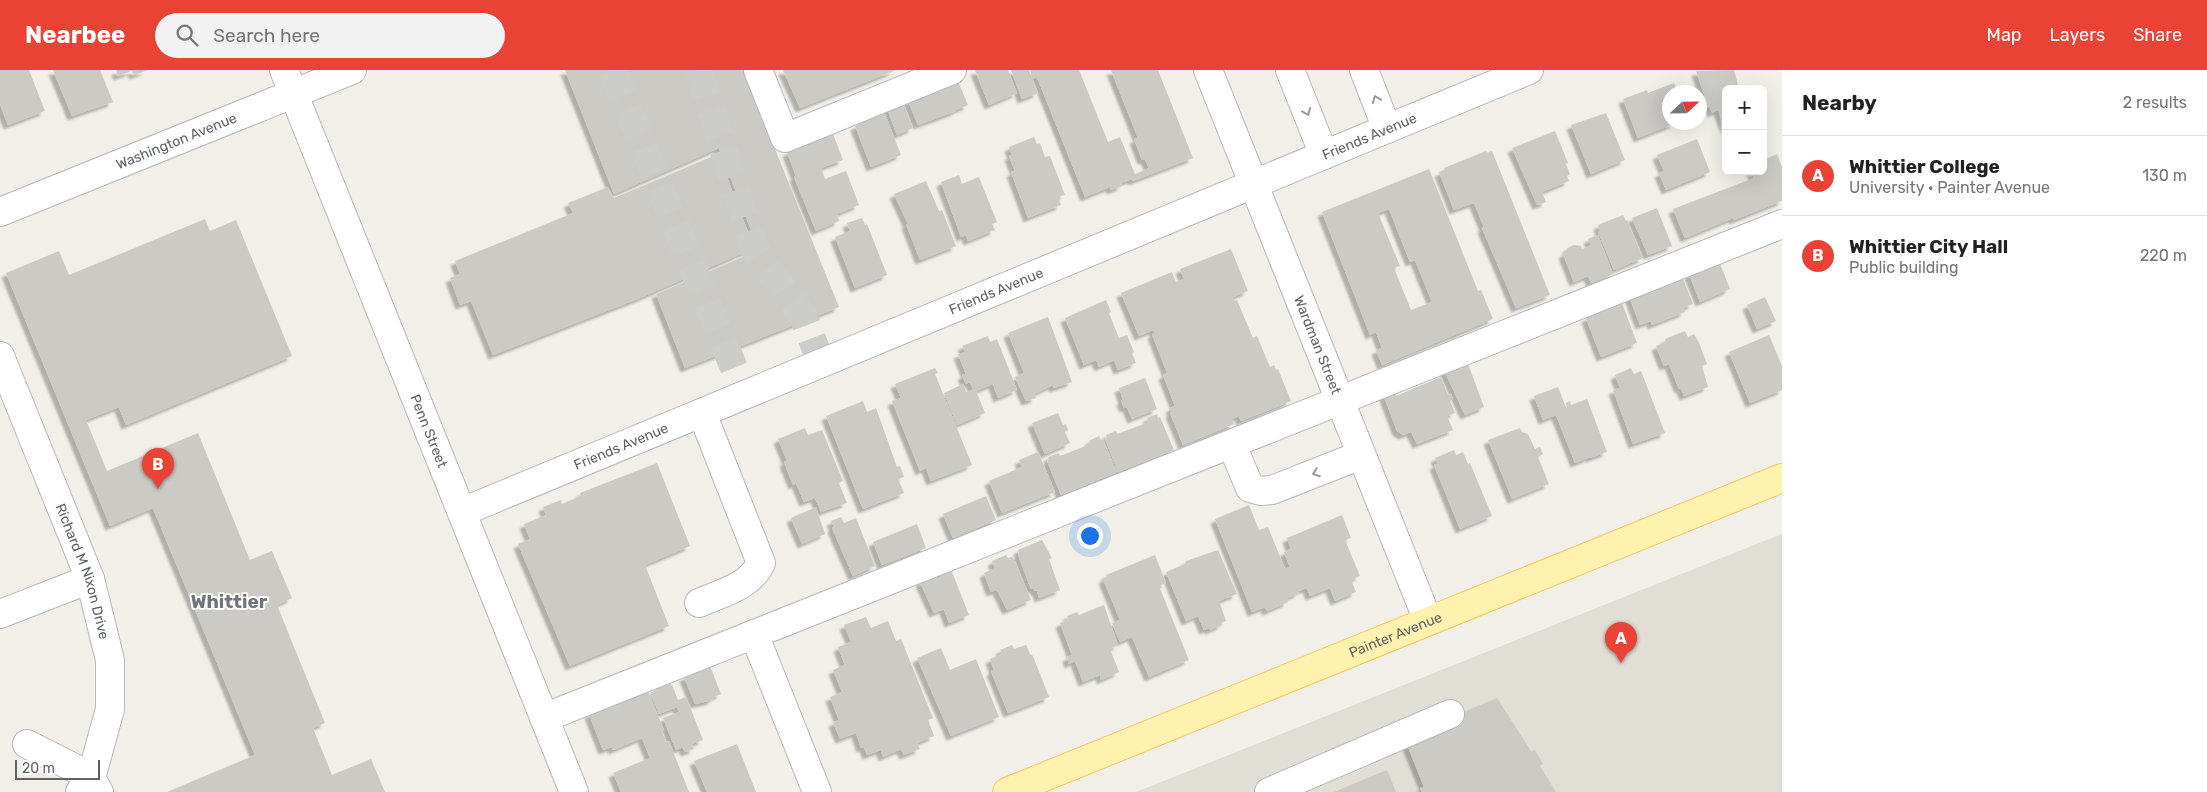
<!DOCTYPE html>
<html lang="en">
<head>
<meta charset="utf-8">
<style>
	body { margin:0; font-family:Rubik,sans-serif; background:#f2f2f2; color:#222 }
	.controls { position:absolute; right:15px; top:15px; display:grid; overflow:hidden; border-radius:8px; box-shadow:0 5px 20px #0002 }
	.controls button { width:45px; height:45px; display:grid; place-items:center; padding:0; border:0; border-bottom:1px solid #e0e0e0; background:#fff; color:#222; font:25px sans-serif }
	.compass { position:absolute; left:1662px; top:15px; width:45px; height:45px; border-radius:50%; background:#fff; box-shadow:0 5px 20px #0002; rotate:68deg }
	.scale { position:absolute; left:15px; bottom:12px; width:85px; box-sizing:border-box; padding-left:5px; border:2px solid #5f6368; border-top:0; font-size:14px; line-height:18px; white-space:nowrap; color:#5f6368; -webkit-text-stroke:4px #fff; paint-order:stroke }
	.you { position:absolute; left:1089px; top:465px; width:18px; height:18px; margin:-12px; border:4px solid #fff; border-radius:50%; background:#1a73e8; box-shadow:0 0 0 8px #1a73e833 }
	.badge { display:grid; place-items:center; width:32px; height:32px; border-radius:50%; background:#ea4335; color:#fff; font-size:16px; font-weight:700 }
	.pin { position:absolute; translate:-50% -41px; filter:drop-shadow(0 1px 2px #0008) }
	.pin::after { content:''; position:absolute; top:26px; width:18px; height:15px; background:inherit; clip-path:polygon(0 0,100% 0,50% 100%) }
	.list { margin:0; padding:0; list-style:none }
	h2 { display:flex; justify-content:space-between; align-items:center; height:65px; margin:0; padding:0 20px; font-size:21px }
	h2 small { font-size:16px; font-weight:400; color:#767676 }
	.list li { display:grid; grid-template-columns:32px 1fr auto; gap:15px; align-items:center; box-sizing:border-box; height:80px; padding:0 20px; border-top:1px solid #e0e0e0 }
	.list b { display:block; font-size:19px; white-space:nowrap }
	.list p { margin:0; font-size:16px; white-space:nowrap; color:#767676 }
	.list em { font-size:16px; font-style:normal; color:#767676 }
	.icon { flex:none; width:28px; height:28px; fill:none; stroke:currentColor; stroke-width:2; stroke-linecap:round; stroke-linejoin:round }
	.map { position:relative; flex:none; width:1782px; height:722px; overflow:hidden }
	header { display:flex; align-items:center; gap:30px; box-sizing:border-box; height:70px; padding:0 25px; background:#ea4335; color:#fff }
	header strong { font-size:24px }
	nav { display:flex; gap:28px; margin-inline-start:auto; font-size:18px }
	.search { width:350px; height:45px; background:#f2f2f2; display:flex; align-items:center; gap:12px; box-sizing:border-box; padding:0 18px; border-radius:28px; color:#767676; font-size:19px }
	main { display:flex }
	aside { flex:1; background:#fff }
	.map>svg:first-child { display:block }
	.education { fill:#e1ded6 }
	.building { fill:#cccac5; fill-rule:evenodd; filter:url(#shadow) }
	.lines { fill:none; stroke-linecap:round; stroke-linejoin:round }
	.minor-tunnel { stroke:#ccccc8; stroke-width:28; stroke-dasharray:28 14; stroke-linecap:butt }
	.minor-casing { stroke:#b5b8bc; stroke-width:30 }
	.major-casing { stroke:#f2c960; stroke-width:30 }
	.minor { stroke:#fff; stroke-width:28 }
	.major { stroke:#fff2af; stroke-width:28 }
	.oneway { stroke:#979a9d }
	.labels { text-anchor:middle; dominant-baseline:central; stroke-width:4; stroke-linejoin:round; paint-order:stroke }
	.street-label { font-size:14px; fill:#5f6368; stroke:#fff }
	.district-label { font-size:19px; font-weight:bold; fill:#70757a; stroke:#fff }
</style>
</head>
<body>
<header>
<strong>Nearbee</strong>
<div class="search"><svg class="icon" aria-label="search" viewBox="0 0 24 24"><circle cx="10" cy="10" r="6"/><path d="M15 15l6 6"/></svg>Search here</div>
<nav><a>Map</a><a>Layers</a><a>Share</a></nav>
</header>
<main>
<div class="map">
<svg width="1782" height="722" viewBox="0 0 1782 722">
	<defs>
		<filter id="shadow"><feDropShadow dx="-4.5" dy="4.5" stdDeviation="1" flood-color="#0004"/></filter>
	</defs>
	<rect width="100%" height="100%" fill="#f1efe8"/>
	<!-- education -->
	<path class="education" d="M1782,464v258h-646z"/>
	<!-- building -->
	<path class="building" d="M0,0h29l16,41 -37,14 -8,-21z
		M53,0h47l13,32 -41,14z
		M116,0h32l-14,5 -2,-4 -14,5z
		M565,0h178l96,237 -154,61 -29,-74 103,-44 -40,-102 -105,46z
		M783,0h113l-96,38z
		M975,0h33l9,23 -28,12z
		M1011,0h18l9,23 -16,6z
		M1030,0h49l29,72 12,-5 15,37 14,-6 -4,-9 -3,1 -8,-21 4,-1 -27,-68h47l35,88 -60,23 -1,-2 -11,4 1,3 -11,4 -1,-3 -25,10 -48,-120 -4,2z
		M1734,0l5,19h-13v42l-8,-21 -6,3 -2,-5 -3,-1 -3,-8 1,-2 -9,-26z
		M958,11l10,24 -12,5v1l-38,14 -10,-24z
		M1674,13l4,9h-8v30l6,1 -38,15 -15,-39 24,-9 1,3z
		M902,30l11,28 -16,7 -11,-29z
		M882,42l1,3 2,-1 16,41 -30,12 -16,-41 20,-9 -1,-2z
		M1606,43l19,47 -34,14 -20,-49z
		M831,59l12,31 -22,8 4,11 21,-8 13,34 -22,9 2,7 -23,10 -22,-54 2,-1 -9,-24 22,-9z
		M1555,61l13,32 -2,1 4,10 -3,2 2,5 -27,11 4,10 -9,3 -25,-57z
		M1034,67l3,7 3,-1 5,14 5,-1 15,39 -7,2 3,8 -33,13 -17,-46 4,-1 -6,-15 3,-1 -3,-8z
		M1697,69l13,33 -44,18 -7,-17 5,-2 -7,-16z
		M1486,81l1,2 5,-2 58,144 -34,13 -34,-80 2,-1 -10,-24 -20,7 -15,-38 6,-2 -1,-2z
		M718,84l36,94 -114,50 -147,57 -22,-54 -11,4 -10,-27 10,-4 -5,-13 118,-48 -5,-10 40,-16 6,11z
		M1777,84l5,13v34l-48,19 -7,-17 6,15 -48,20 -12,-29 81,-31 -3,-7h12v-11z
		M1429,99l49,122 3,-1 12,29 -111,46 -6,-15 6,-2 -6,-16 -6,3 -48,-123zM1389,139l21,53 5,-2 17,42 -21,8 -17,-42 6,-2 -22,-53z
		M959,105l3,9 17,-7 18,45 -5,2 3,6 -27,11 -2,-6 -5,2 -20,-55z
		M926,111l13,30 3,-1 14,36 -36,14 -14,-36h2l-14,-30z
		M1657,138l15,38 -24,9 -16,-37z
		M1623,145l3,6 1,-1 16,38 -29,12 -16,-38 2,-1 -2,-6z
		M862,148l3,7 2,-1 20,51 -32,13 -20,-51 15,-6 -3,-8z
		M205,149l5,12 26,-11 56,136 -166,69 -7,-18 -33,13 21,51 91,-38 52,127 22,-9 20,47 -15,7 48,118 -12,5 19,47 39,-16 14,33h-218l88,-37 -102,-247 -43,18 -104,-253 53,-22 10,24z
		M1598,165l15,39 -22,9 -3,-7 -14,6 -11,-28 4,-2v-4l7,-3 7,1 1,3 9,-4 -3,-6z
		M1231,179l17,42 -15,6 2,4 2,-1 16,38 4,-2 13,31 4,-2 2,5 2,-1 13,32 -50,20 -2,-5 -7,3 2,5 -51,21 -13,-32 2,-1 -2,-4 5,-2 -12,-31 4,-2 -15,-39 3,-1 -2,-3 -14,6 -18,-43 51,-21 4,10 8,-3 -4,-10z
		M1719,191l11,28 -30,13 -11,-28z
		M1681,204l12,30 -10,4 2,4 -33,13 -1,-4 -11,4 -11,-29z
		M1765,227l11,24 -19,8 -10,-24z
		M1106,230l5,12 -2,1 10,25 8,-3 7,17 -2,1 4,10 -18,7 -4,-10 -15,7 -3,-7 -12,5 -19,-47z
		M1622,233l15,40 -36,14 -15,-39z
		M1048,247l24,65 -18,6 -1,-3 -2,1 -17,8 2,4 -10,3 -11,-24 9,-4 -16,-40z
		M1685,261l3,6 6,-3 5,9 8,21 -5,2 6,21 -24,9 -3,-8 -2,1 -10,-25 -5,2 -8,-20 10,-4 -1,-3z
		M1769,265l13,31v24l-32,13 -21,-51z
		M988,266l2,6 7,-3 20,51 -19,8 -5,-14 -17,7 9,22 -28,12 -13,-32 19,-9 3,8 6,-2 2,2 -4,-10 -4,2 -4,-9 4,-1 -8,-20 7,-2 -3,-6z
		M1467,291l17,46 -19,8 -21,-45z
		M935,298l3,5 -3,1 37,91 -41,16 -5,-13 -6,3 -28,-70 9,-3 -6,-14z
		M1631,298l3,6 7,-3 24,62 -32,11 -20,-54 7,-2 -5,-13z
		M1441,307l7,18 3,-1 2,5 -3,2 5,12 -8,3 6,14 -36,14 -6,-12 -8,3 -6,-4 -14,-37 11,-5 2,7z
		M1145,308l12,31 -25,10 -5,-12 -3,1 -3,-7 2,-1 -4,-12z
		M1558,317l9,23 -1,-7 4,-2 1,4 16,-6 20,53 -17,6 -1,-3 -1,3 -13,5 -19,-48 -13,5 -9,-24z
		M863,331l4,11 9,-4 21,59 3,-1 4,11 -6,2 6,14 -41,16 -37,-93z
		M1058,343l5,12 3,-1 2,6 -3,2 5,11 -25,11 -13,-31z
		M1157,344l1,4 2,-1 14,33 -56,22 -13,-33 2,-1 -1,-3 10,-4 1,3 32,-12 -2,-4z
		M805,358l3,7 14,-5 21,51 -4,2 8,20 -26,9 -6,-14 -11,4 -8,-19 -3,2 -9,-23 3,-1 -9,-22z
		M1520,358l2,4 6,2 7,15 5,-2 3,7 -5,3 11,27 -37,15 -24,-59z
		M1099,366l2,4 2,-1 14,33 -56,23 -14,-34 2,-1 -1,-3 11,-4 1,3 31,-12 -2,-3z
		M1454,380l2,5 7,-3 5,12 2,-1 22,53 -32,13 -26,-64 4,-1 -3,-6z
		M1038,382l17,40 -53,21 -13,-32 33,-14 -3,-7z
		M657,393l33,83 -45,19 24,61 -99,40 -52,-122 12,-5 -6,-15 22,-9 -3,-8 18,-7 1,4 19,-8 -1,-3z
		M986,426l10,24 -43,18 -10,-24z
		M1249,435l10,25 9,-3 17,42 4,-2 10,26 -12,5 1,4 -21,9 -2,-4 -13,5 -37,-93z
		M816,437l9,27 -23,10 -11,-26z
		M1342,445l9,23 -6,2 15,36 -9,4 5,12 -21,9 -5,-13 -20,8 -3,-8 -8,3 -15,-39 7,-3 -4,-11z
		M841,447l3,6 12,-5 19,48 -22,10 -21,-48 2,-1 -3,-6z
		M917,454l9,24 -44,17 -9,-23z
		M1042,470l10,18 -3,1 11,31 -21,8 -2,-7h-2l-1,-3 -3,1 -13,-34 1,-1 -1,-4z
		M1218,480l19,44 -18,7 7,20 -5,2 1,2 -12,5 -1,-2 -5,2 -6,-14 -12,5 -20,-49 19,-8 1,-3z
		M1006,485l2,3 4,-1 3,4 16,39 -24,10 -10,-20 -6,2 -7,-19 11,-5 -3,-7z
		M1155,485l11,28 -7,3 30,74 -40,17 -17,-40 -12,5 -8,-19 8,-3 -17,-41 4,-2 -1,-2z
		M950,497l19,48 -20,8 -5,-14 -10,4 -14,-31z
		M1104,535l14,40 -8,4 9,23 -18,8 -1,-5 -17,7 -8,-21 -6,3 -2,-7 5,-2 -12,-32 9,-4 -2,-3 10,-4 2,3z
		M866,547l5,11 17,-7 8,20 5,-2 32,79 -5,2 6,16 -17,7 3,6 -16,6 -3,-6 -18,8 -2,-7 -14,5 -3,-8 -3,1 -5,-15 -16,6 -7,-17 6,-2 -9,-23 12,-5 -9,-22 12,-5 -7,-18 13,-5 -7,-17z
		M1012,575l2,4 12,-4 4,9 3,2 16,41 -41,16 -17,-42 3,-1 -4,-11 12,-5 -2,-4z
		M941,578l9,22 26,-11 23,58 -48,19 -34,-78z
		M710,596l11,28 -9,4 1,2 -18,4 -11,-27z
		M668,613l4,2 6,15 8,-3 17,43 -11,4 2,5 -9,3 -2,-5 -7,3 -13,-32 16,-6 -2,-5 -18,7 -9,-21z
		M648,621l16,39 -2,1 4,11 3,-1 20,51h-68l-8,-19 37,-15 -8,-20 -29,12 -1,-3 -9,3 -14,-36z
		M1497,628l34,53 4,-1 8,14 -3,2 16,26h-134l-2,-4 4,-1 -20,-50z
		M737,674l19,48h-49l-13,-31z
		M1387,700l9,22h-62z"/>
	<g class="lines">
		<!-- minor-tunnel -->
		<path class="minor-tunnel" d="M612,0l133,325
			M699,0l55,178 50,70 17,45"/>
		<!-- minor casing -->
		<g class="minor-casing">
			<g id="minor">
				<path id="s1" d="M284,0l290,722"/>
				<path d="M758,0l27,68 167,-68"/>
				<path id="s2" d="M1208,0l220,551"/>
				<path d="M1290,0l34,85"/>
				<path d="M1364,0l23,59"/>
				<path id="s3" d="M0,142l352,-142"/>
				<path id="s4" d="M0,286l90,223 20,81v49l-17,62 -13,21"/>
				<path d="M1232,375l18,43 11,3 11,-1 89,-35"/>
				<path id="s5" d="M462,442l1067,-442"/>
				<path d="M699,533c22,-10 51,-16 62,-40l-59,-150"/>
				<path d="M0,544l90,-35"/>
				<path d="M754,564l63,158"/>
				<path d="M544,648l1238,-494"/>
				<path d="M27,674l63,32 9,16"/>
				<path d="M1269,722l181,-78"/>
			</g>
		</g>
		<!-- major casing -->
		<g class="major-casing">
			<g id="major">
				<path id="s6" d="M1007,722l775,-314"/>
			</g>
		</g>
		<!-- minor -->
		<use href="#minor" class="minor"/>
		<!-- major -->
		<use href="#major" class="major"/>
	</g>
	<!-- one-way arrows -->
	<defs><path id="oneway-chevron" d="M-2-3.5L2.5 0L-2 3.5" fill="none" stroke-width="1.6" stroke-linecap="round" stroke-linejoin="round" transform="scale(1.25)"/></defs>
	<g class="oneway">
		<use href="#oneway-chevron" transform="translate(1376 29) rotate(-112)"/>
		<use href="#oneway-chevron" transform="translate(1307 42) rotate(68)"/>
		<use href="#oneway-chevron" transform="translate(1316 403) rotate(159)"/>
	</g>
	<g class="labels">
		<!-- street labels -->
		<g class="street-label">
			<text stroke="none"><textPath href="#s5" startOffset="982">Friends Avenue</textPath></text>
			<text stroke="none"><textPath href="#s3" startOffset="190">Washington Avenue</textPath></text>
			<text stroke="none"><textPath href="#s5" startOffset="578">Friends Avenue</textPath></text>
			<text stroke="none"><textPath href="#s2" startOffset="296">Wardman Street</textPath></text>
			<text stroke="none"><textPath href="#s1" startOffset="389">Penn Street</textPath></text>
			<text stroke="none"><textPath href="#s5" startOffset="172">Friends Avenue</textPath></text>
			<text stroke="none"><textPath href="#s4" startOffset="231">Richard M Nixon Drive</textPath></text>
			<text stroke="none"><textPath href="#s6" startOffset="419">Painter Avenue</textPath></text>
		</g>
		<!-- district labels -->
		<g class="district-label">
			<text x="229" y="531">Whittier</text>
		</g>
	</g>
</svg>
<div class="controls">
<button>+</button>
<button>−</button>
</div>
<svg class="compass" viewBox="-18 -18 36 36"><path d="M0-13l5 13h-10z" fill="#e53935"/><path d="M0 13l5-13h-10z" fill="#767676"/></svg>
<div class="scale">20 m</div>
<div class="you"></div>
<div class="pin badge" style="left:1621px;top:593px">A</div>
<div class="pin badge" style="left:158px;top:419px">B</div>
</div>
<aside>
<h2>Nearby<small>2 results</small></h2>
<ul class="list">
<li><span class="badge">A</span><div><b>Whittier College</b><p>University · Painter Avenue</p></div><em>130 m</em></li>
<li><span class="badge">B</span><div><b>Whittier City Hall</b><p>Public building</p></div><em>220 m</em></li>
</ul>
</aside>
</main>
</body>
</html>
